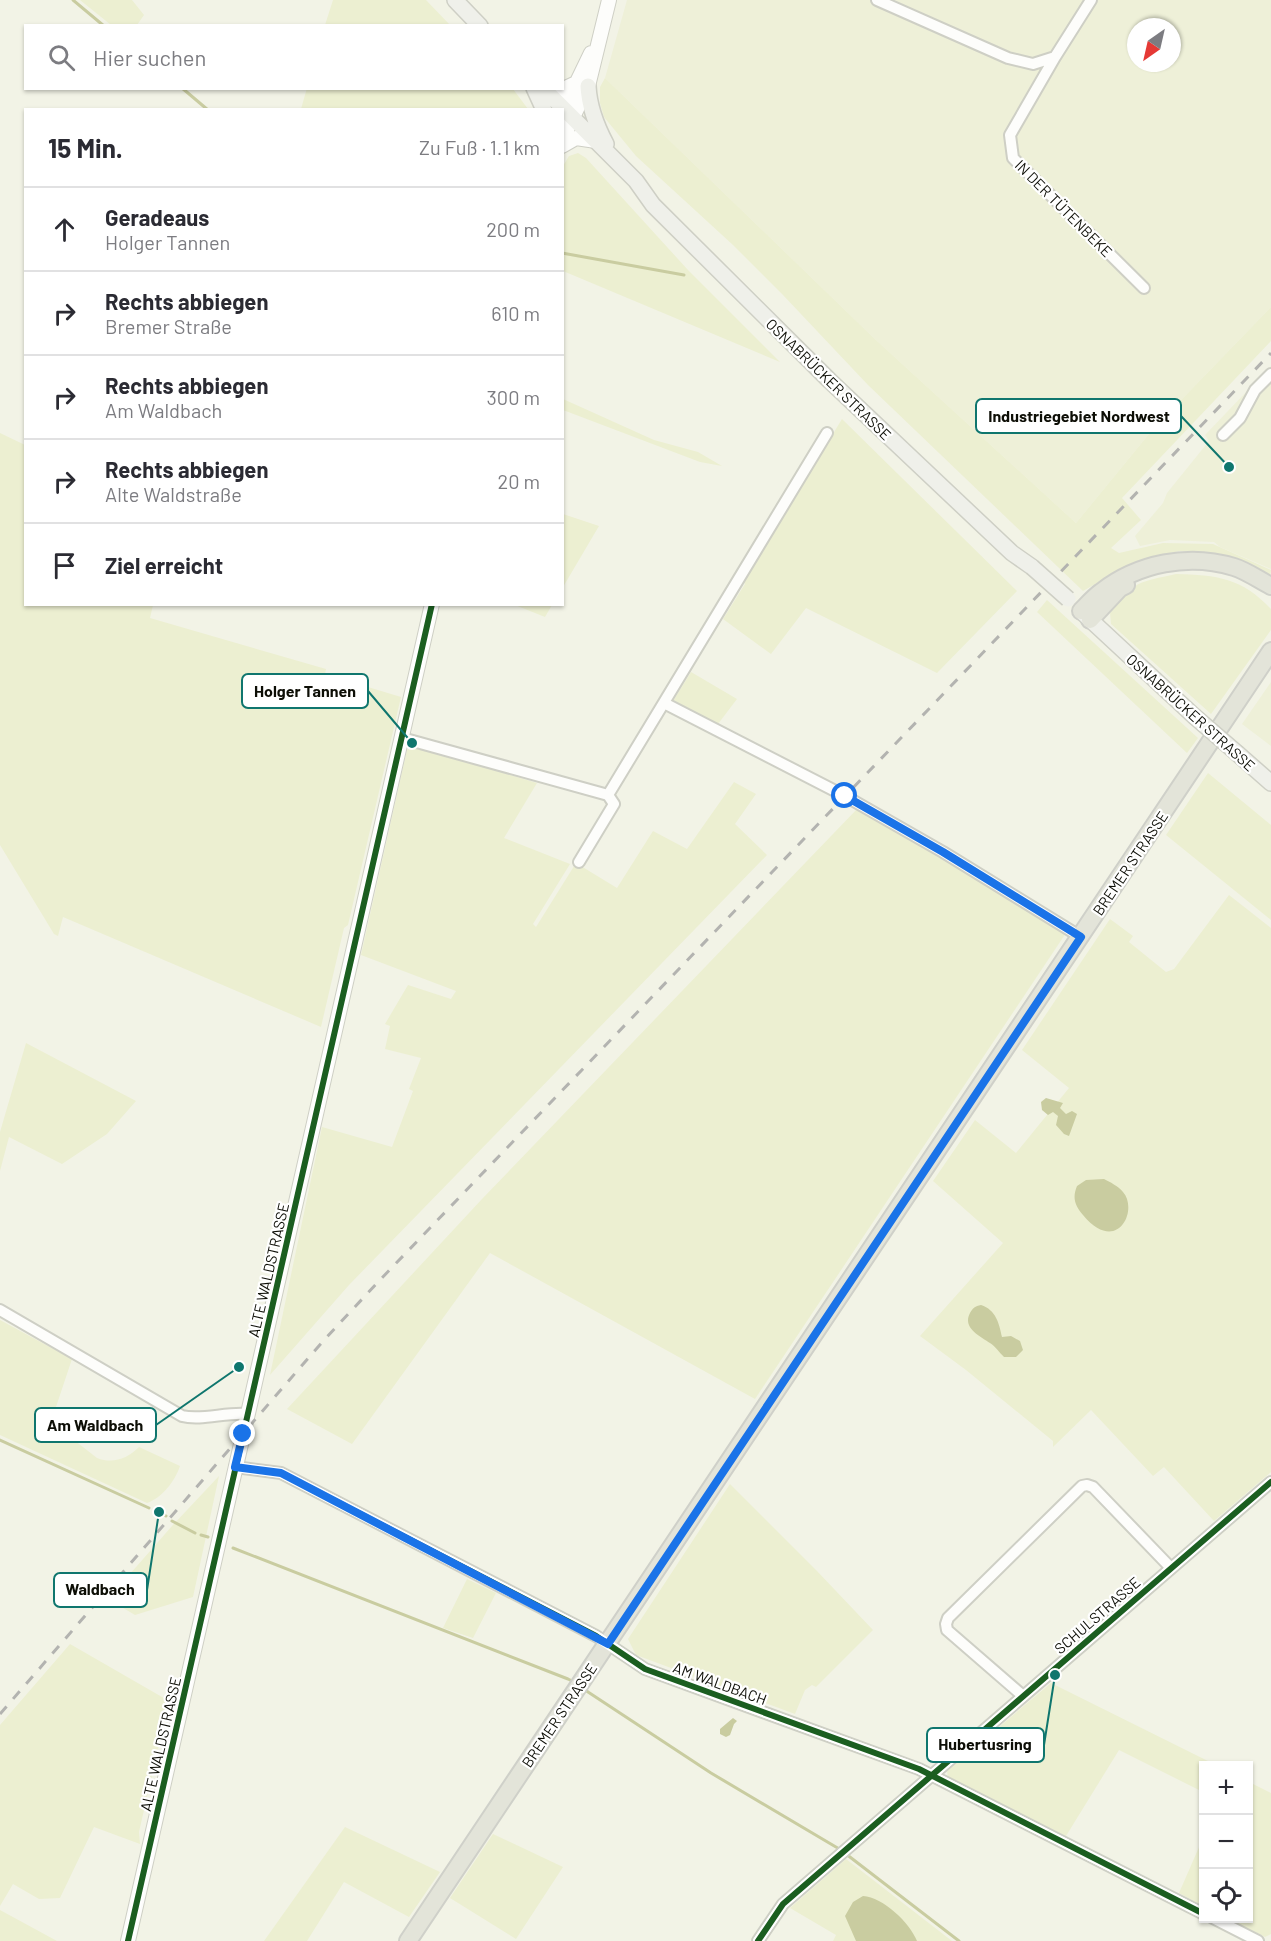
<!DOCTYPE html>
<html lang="de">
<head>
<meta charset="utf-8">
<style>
	body { margin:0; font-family:Barlow,sans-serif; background:#f7f7f7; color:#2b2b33 }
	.controls { position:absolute; right:18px; bottom:18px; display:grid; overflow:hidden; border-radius:0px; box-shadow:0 2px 4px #0004 }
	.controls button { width:54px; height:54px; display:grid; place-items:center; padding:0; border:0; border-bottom:2px solid #e1e1e2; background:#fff; color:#2b2b33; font:30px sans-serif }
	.compass { position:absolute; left:1127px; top:18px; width:54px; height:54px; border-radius:50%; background:#fff; box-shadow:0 2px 4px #0004; rotate:214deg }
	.stop { position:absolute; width:18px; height:18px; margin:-14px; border:4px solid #1a73e8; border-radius:50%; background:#fff }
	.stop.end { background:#1a73e8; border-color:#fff; box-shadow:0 2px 6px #0008 }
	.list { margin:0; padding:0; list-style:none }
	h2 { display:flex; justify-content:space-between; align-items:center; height:78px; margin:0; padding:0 24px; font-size:26px }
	h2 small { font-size:20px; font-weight:400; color:#7c7c81 }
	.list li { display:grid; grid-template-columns:39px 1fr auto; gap:18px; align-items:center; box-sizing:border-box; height:84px; padding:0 24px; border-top:2px solid #e1e1e2 }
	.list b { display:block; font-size:22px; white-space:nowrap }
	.list p { margin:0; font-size:20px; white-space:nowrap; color:#7c7c81 }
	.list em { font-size:20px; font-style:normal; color:#7c7c81 }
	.icon { flex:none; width:33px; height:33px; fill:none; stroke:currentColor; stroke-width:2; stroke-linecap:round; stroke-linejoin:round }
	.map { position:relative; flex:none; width:1271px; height:1941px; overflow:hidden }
	.search { position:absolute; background:#fff; box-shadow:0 2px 4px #0004; left:24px; top:24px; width:540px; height:66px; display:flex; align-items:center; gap:15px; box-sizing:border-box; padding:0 21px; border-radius:0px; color:#7c7c81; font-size:22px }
	.panel { position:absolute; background:#fff; box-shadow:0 2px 4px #0004; left:24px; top:108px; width:540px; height:498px; border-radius:0px }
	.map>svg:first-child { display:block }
	.built { fill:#eef0d8; fill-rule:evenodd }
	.green { fill:#ecefd1 }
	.water { fill:#c9cca0 }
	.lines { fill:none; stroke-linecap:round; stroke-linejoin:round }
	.stream { stroke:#c9cca0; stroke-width:3 }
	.minor-casing { stroke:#cecfc5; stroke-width:14 }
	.tertiary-casing { stroke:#cecfc5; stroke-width:16 }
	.secondary-casing { stroke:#cecfc5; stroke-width:18 }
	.primary-casing { stroke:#cfd0c9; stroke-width:20 }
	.minor { stroke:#fdfdfb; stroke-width:10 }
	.tertiary { stroke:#fdfdfb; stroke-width:14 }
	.secondary { stroke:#eff0ea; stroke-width:15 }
	.primary { stroke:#e3e4d9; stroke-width:16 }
	.rail { stroke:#b3b3b0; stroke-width:3; stroke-dasharray:10 10; stroke-linecap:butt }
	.secondary-bridge-casing { stroke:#cecfc5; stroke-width:18; stroke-linecap:butt }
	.secondary-bridge { stroke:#eff0ea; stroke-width:15 }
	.cycleway-casing { stroke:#fff; stroke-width:10 }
	.cycleway { stroke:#1b5e20; stroke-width:6 }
	.route { stroke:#1a73e8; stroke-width:8 }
	.labels { text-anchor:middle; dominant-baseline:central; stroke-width:4.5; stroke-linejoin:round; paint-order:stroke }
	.street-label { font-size:15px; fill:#0d0e06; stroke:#fff }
	.leader { fill:none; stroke:#0f766e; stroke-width:2 }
	.callout-dot { fill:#0f766e; stroke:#fff; stroke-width:2 }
	.callout { fill:#fff; stroke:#0f766e; stroke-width:2 }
	.callout-label { font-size:16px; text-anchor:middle; font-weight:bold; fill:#0d0e06 }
</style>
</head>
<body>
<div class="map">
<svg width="1271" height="1941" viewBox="0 0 1271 1941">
	<rect width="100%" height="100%" fill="#f2f3e6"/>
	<!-- built -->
	<path class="built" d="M627,0h644v307l-118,122 -77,94 -200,-183 -271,-262zM1136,27h36v36h-36z
		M1271,366v203l-51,-22 -6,-5 -44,-2 -30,6 -5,-10 28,-33 4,-10 42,-52 -4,-6z
		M1271,682v64l-29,-22z"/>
	<!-- green -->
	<path class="green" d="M80,0h52l12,15 -7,10h-26z
		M333,0h93l24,25h-125z
		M605,78l271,262 200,183 77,-94 118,-122v34l-149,157 19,22 -30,28 8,5 44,-10 50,1 58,26 -1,7 -49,-22 -41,-4 -25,5 -25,8 -47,27 -215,-206 -85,-90 -50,-50 -97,-89 -32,-39 -4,-14v-16z
		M307,88l206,1 15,20h-227z
		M578,153l8,5 102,112 92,92 -217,-91v-105l6,-10z
		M563,399l91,41 44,12 24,14 -22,-4 -137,-52z
		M842,419l175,172 -80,82 -131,-65 -35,46 -48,-35 22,-35 -2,-2z
		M0,433l25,12 1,159 127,1 -3,13 176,51 -1,5 76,23 -53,228 -4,3 -23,99 -258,-110 -5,19 -4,-2 -54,-89z
		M563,514l36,12 -36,61 -1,-73z
		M1176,574c41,1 66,4 95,35v21l-60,84 -100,-90 -1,-11c22,-32 30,-31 66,-39z
		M1047,600l151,138 -11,15 -150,-141z
		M515,605l37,-1v1l-7,12z
		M691,672l46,27 -19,25 -45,-23z
		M414,746l123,37 -33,55 66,26 -37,60 3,3 40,-64 41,25 36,-57 34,18 47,-67 22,12 -21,30 32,31 -418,430 -79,90 52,-248 70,20 21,-56 -4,-2 12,-31 -36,-9 5,-23 -5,-2 23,-39 43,14 5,-8 -95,-36 46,-205z
		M1208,773l63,52v95l-105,-85z
		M858,808l208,125 -311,466 -265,-146 -138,191 -65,-35 195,-210z
		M1229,895l42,33v544l-57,49 -50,-54 -11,9 -62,-66 -38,37v-6l-87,-71 -46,-34 83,-93 -70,-62 42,-61 41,33 53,-65 -47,-38 88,-131 23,17 -4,6 37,30 8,-3z
		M26,1043l110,58 -29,33 -45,30 -53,-27 -9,34v-39z
		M0,1320l72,39 -21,63 46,36c16,6 30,1 42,-11l41,19c-5,15 -18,32 -33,37l-147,-68z
		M219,1476l-26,121 -58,18 -27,-16 64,-73z
		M730,1484l87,87 56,59 -57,57 -4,-2 -7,5 -10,24 -159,-59 -8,-16z
		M467,1579l29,14 -23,45 -30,-10z
		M70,1644l99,57 -30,131 1,12 -46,-17 -34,71 -21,1 -26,-15 -13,22v-181z
		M1051,1683l165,82 -12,1 -1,26 -84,-42 -53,86 -118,-58 -1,-7z
		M1249,1782l22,11v141l-6,3 -36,-18 19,-1z
		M345,1827l95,45 -31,45 -65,-35 -37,59h-43z
		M493,1834l70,33 -47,72 -66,-41z
		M1203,1838v68l-24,-13z
		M846,1859l106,82h-119l3,-6 -46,-27z
		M0,1910l57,31h-57z"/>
	<!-- water -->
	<path class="water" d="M1046,1098l17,5 -3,5 6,6 6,-3 5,3 -8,22 -5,-2 -8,-9 2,-9 -5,-4 -5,3 -6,-5 -1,-8z
		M1104,1179c6,3 14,7 19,13 16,18 -6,64 -40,23 -8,-9 -11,-17 -6,-29l9,-6z
		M981,1305c15,5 18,18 21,32l9,-1 9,5 3,9 -7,7h-12c-5,-5 -9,-11 -14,-14 -10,-7 -28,-15 -20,-30 3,-5 5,-7 11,-8z
		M733,1718l4,3 -3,3 -4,11 -4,2 -6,-3v-5z
		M863,1896c20,1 47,27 54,45h-61l-11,-25 8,-14z"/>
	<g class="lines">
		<!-- stream -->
		<path class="stream" d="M73,0l31,26
			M182,88l26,22
			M562,253l122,22
			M0,1440l149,68
			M159,1512l7,4
			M172,1521l23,12
			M201,1535l7,2
			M233,1548l335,131 6,3
			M585,1690l126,83 130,77
			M846,1854l113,87"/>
		<!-- minor casing -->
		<g class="minor-casing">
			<path id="minor" d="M877,0l131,58 25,6 22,-7 36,-57
				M1055,57l-45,78 3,23 131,130
				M1223,435l17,-17 15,-28 16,-16
				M664,703l181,93 98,56 138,85
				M402,738l206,57
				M579,862l35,-58 -6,-9 219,-362
				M0,1310l182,106c19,5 44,-4 65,-2
				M235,1467l46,6 315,163 49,33 274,100 285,145
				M1022,1695l-75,-65 -1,-6 2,-6 134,-132 5,-1 6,2 78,81
				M1213,1918l45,23
				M758,1941l25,-37 488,-422"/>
		</g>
		<!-- tertiary casing -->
		<g class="tertiary-casing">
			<path id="tertiary" d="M549,88l12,2 15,-7
				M562,113l29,-60
				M562,140l26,-54 21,-86
				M562,146l14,-8 20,3
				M128,1941l304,-1337"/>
		</g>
		<!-- secondary casing -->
		<g class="secondary-casing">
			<path id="secondary" d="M455,0l25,26
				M588,86c1,21 8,39 18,58
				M534,88l10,22
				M543,88l93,93 17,24 177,176 182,172 20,14
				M1082,612l112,104
				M1238,754l33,29"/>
		</g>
		<!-- primary casing -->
		<g class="primary-casing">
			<path id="primary" d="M1081,611c6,-6 13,-14 20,-19 37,-29 88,-39 133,-25 13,4 25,13 37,19
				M1090,620l30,-32 6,-3
				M408,1941l863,-1290"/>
		</g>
		<!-- minor -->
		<use href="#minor" class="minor"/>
		<!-- tertiary -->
		<use href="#tertiary" class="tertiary"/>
		<!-- secondary -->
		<use href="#secondary" class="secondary"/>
		<!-- primary -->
		<use href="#primary" class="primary"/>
		<!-- rail -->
		<path class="rail" d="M0,1714l324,-374 55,-59 892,-928"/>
		<!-- secondary-bridge casing -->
		<g class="secondary-bridge-casing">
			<path id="secondary-bridge" d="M1032,567l36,32
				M1194,716l44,38"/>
		</g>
		<!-- secondary-bridge -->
		<use href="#secondary-bridge" class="secondary-bridge"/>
		<!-- cycleway casing -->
		<g class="cycleway-casing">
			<path id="cycleway" d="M235,1467l46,6 315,163 49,33 274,100 285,145
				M128,1941l304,-1337
				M758,1941l25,-37 488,-422"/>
		</g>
		<!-- cycleway -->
		<use href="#cycleway" class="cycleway"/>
	</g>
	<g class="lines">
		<!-- route -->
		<path class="route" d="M243,1434l-8,33 46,6 327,171 473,-707 -138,-85 -98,-56"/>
	</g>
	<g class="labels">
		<!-- street labels -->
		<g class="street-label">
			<text transform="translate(1064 208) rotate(45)">IN DER TÜTENBEKE</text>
			<text transform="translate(829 379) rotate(44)">OSNABRÜCKER STRASSE</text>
			<text transform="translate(1191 712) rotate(42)">OSNABRÜCKER STRASSE</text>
			<text transform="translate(1130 863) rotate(-56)">BREMER STRASSE</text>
			<text transform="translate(268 1270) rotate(-77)">ALTE WALDSTRASSE</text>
			<text transform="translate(1097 1615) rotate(-41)">SCHULSTRASSE</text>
			<text transform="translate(720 1683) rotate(20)">AM WALDBACH</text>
			<text transform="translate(559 1715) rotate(-56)">BREMER STRASSE</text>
			<text transform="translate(160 1744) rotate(-77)">ALTE WALDSTRASSE</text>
		</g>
	</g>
	<!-- callouts -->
	<path class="leader" d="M1229 467L1181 416M412 743L368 691M239 1367L156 1425M159 1512L147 1590M1055 1675L1044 1745"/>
	<g class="callout-dot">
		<circle cx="1229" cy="467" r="6"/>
		<circle cx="412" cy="743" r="6"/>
		<circle cx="239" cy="1367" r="6"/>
		<circle cx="159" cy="1512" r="6"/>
		<circle cx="1055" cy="1675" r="6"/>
	</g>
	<g class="callout">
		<rect x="976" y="399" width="205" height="34" rx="6"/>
		<rect x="242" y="674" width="126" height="34" rx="6"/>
		<rect x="35" y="1408" width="121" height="34" rx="6"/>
		<rect x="54" y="1573" width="93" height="34" rx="6"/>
		<rect x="927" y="1728" width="117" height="34" rx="6"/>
	</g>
	<g class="callout-label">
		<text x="1079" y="422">Industriegebiet Nordwest</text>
		<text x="305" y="697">Holger Tannen</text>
		<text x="95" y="1431">Am Waldbach</text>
		<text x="100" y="1595">Waldbach</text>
		<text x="985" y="1750">Hubertusring</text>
	</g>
</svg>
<div class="controls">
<button>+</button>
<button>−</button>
<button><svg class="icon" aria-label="locate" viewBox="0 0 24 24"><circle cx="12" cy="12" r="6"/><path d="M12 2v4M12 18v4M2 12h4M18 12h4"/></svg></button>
</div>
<svg class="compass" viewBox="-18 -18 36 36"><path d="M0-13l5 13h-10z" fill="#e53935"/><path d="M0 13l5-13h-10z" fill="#7c7c81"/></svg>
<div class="stop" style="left:845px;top:796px"></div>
<div class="stop end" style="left:243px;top:1434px"></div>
<div class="search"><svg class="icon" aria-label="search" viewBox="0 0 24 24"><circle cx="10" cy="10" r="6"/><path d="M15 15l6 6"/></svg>Hier suchen</div>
<section class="panel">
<h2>15 Min.<small>Zu Fuß · 1.1 km</small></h2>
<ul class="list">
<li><svg class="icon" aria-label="ahead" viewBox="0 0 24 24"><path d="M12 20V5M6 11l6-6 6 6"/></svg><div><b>Geradeaus</b><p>Holger Tannen</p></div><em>200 m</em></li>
<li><svg class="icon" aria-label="right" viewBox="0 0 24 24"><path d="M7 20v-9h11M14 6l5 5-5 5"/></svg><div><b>Rechts abbiegen</b><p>Bremer Straße</p></div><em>610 m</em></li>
<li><svg class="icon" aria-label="right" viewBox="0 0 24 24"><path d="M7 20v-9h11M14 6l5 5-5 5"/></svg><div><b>Rechts abbiegen</b><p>Am Waldbach</p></div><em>300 m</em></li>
<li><svg class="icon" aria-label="right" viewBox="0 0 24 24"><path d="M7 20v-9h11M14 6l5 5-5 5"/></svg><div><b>Rechts abbiegen</b><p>Alte Waldstraße</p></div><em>20 m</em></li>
<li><svg class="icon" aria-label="arrive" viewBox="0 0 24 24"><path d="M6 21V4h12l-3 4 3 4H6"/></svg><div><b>Ziel erreicht</b></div></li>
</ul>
</section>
</div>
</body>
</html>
